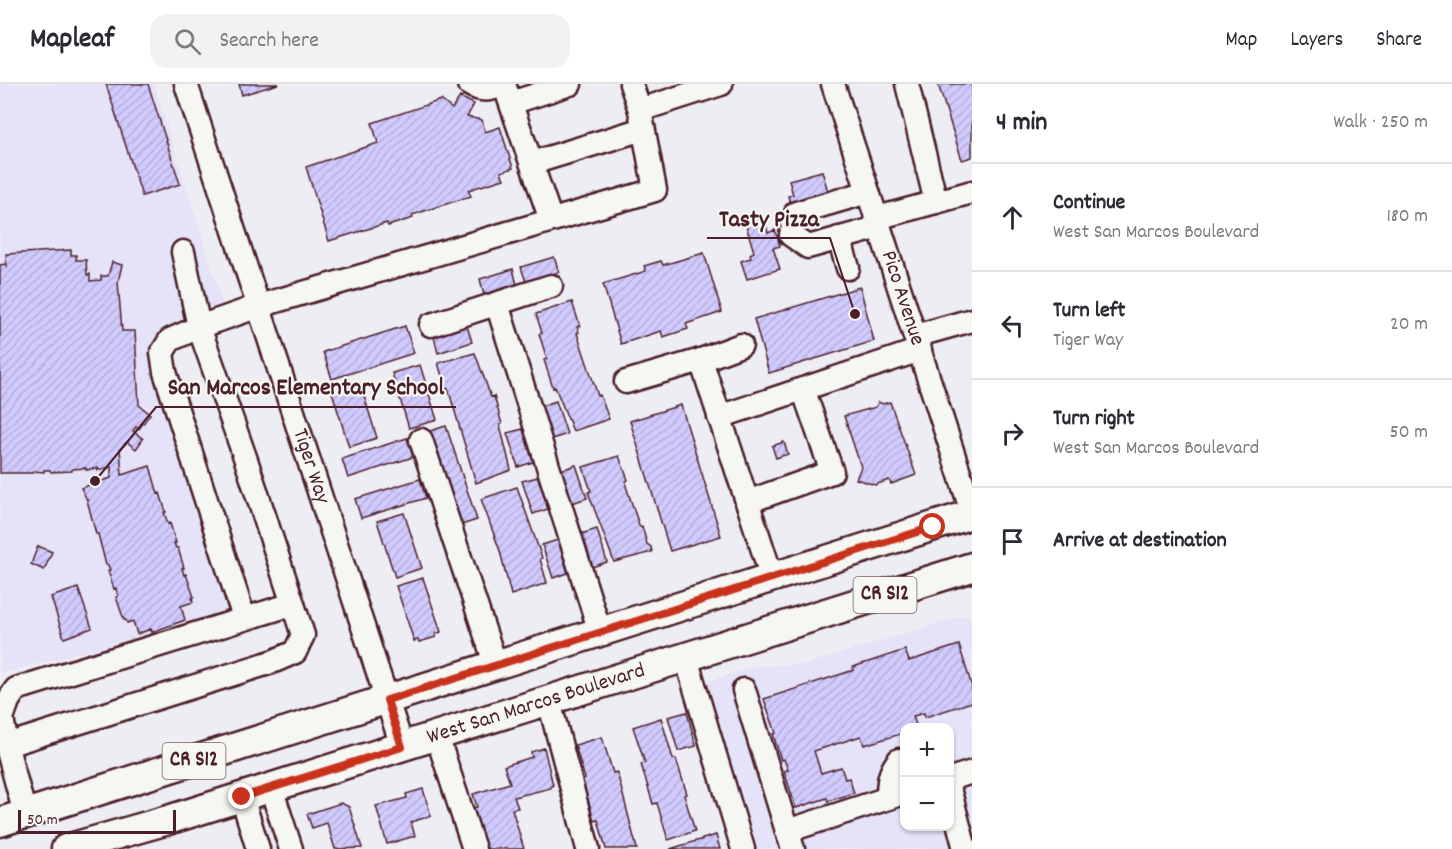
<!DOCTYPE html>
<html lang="en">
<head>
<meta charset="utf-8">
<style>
	body { margin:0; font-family:Dekko,sans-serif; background:#f2f2f3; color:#2b2b33 }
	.controls { position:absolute; right:18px; bottom:18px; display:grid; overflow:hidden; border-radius:12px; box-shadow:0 2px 4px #0004 }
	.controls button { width:54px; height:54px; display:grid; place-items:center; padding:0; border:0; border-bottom:2px solid #e1e1e2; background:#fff; color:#2b2b33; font:30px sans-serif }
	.scale { position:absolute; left:18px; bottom:15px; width:158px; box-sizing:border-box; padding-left:6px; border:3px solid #4a1f2b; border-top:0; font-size:16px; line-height:21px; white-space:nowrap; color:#4a1f2b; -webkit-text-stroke:4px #f6f6f2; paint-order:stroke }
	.stop { position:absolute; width:18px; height:18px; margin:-14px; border:4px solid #c8321e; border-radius:50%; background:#fff }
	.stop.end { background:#c8321e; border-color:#fff; box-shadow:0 2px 6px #0008 }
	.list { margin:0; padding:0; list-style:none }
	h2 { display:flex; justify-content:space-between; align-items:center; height:78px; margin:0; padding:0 24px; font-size:26px }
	h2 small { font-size:20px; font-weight:400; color:#7c7c81 }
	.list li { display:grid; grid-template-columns:39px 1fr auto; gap:18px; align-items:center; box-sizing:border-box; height:108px; padding:0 24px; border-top:2px solid #e1e1e2 }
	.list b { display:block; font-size:22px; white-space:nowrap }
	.list p { margin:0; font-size:20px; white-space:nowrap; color:#7c7c81 }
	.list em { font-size:20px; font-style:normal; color:#7c7c81 }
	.icon { flex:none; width:33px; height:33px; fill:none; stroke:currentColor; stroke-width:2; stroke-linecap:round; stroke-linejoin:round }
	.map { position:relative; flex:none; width:972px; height:765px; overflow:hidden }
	header { display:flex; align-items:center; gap:36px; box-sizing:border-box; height:84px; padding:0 30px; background:#fff; border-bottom:2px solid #e1e1e2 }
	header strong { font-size:28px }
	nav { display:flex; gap:33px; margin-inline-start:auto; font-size:21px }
	.search { width:420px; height:54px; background:#f2f2f3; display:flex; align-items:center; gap:15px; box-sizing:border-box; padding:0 21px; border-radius:18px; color:#7c7c81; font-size:22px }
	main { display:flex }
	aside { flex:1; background:#fff }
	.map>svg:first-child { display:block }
	.built { fill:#e6e2f7; fill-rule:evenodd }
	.building { fill:url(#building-hatch); stroke:#4a1f2b; stroke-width:1.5 }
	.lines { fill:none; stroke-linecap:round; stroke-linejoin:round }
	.minor-casing { stroke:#4a1f2b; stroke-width:27 }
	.major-casing { stroke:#4a1f2b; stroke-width:33 }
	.minor { stroke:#f6f6f2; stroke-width:22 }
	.major { stroke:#f6f6f2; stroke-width:28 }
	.route { stroke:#c8321e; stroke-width:8 }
	.labels { text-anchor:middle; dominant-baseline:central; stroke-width:4.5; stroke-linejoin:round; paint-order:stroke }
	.shield { fill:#f6f6f2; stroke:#7e6067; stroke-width:1.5 }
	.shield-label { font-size:21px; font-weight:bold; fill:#4a1f2b }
	.street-label { font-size:22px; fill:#4a1f2b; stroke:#f6f6f2 }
	.leader { fill:none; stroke:#4a1f2b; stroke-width:2 }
	.callout-dot { fill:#4a1f2b; stroke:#f6f6f2; stroke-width:2 }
	.callout-label { font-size:24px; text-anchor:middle; font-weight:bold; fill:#4a1f2b; stroke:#f6f6f2; stroke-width:4.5; stroke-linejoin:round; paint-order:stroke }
</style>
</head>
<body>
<header>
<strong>Mapleaf</strong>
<div class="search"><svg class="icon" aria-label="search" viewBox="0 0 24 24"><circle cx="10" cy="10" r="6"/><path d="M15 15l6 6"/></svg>Search here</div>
<nav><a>Map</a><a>Layers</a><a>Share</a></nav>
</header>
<main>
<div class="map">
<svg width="972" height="765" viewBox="0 0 972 765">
	<defs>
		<pattern id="building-hatch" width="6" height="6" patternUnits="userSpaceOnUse" patternTransform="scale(1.5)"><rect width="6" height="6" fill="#d1cafd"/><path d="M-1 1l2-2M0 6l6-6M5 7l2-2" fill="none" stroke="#b5add9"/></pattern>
	</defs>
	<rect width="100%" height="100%" fill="#efedf4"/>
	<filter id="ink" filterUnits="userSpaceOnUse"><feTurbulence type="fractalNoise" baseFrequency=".0167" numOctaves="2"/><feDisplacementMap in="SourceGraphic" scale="12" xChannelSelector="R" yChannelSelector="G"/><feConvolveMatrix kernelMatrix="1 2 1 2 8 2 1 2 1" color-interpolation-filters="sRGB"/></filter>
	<g filter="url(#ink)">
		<!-- built -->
		<path class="built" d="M0,0h154l71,226 -44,15 -32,26 80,261 -229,62z
			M968,530l4,14v221h-215l-51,-167 49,-16 52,-2zM904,644h46v98h-46z"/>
		<!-- building -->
		<path class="building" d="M106,0h42l32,100 -38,12z
			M239,0h39l-36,11z
			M938,0h34v73l-10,3z
			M460,13l14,7 -7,13 15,3 3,12 15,-5 13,41 -12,4 3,7 -36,11 3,6 -59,19 1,3 -25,8 -1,-3 -58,18 -23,-74 72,-24 -6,-20 69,-23 11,9z
			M822,87l7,24 -38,11 -3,-10 5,-1 -4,-15z
			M764,133l4,16 7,-3 5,16 -7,2 7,21 -33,10 -6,-18 10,-3 -1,-4 4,-2 -9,-30z
			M71,166v5h5v5h10l1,15 3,-1v7l11,-1v-4h7l4,-14 10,3 -4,17 4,49h13l4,74 11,9 -11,15 -3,-2 -3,4 10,8 -7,10 -9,-7 -7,7 2,26 28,-9 8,28 2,-1 6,19h-2l4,12 2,-1 6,20h-2l2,5h2l6,20h-2l2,7 2,-1 8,23 -2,1 1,4 -12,4 4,14 -33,12 -1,-3 -14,5 -4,-13 -6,2 -1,-3h-2l-8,-23 2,-1 -2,-8 -2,1 -6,-18 2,-1 -2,-5h-2l-8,-31h-2l-9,-34 -6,-12 30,-10v-11l-13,3v-2l-12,2v-2l-14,1v2l-21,1 -1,-2h-6v2l-11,-1v2h-33v-208l6,-1 1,5 -1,-15z
			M704,169l18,59 -36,12 2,5 -25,8 -2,-6 -40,13 -18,-60 43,-13 -2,-5 17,-5 2,4z
			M554,173l5,15 -33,10 -5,-15z
			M513,185l4,16 -33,10 -4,-16z
			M860,203l14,54 -105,32 -15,-54z
			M572,218l8,24 -3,1 2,5 -2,1 21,63 2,-1 9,24 -36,12 -18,-44 -2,1 -9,-28 3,-1 -8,-25 3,-1 -6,-19z
			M405,242l9,27 -82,26 -9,-27z
			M467,242l5,16 -34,11 -4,-16z
			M475,269l16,44 3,-1 8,28 -2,1 11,45 -35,13 -28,-95 -2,1 -8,-26z
			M420,281l17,55 -28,8 -17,-55z
			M360,299l17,55 -28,9 -17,-55z
			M556,317l11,33 -15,5 -11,-33z
			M878,318l5,2 7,-2 26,73 -25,9 -2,-4 -14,5 -19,-6 5,-12 -17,-51 32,-9z
			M681,321l40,131 -51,15 -40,-130z
			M446,342l31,94 -19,6 -31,-94z
			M523,345l10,33 -15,5 -11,-34z
			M407,354l6,19 -65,21 -6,-19z
			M784,358l4,12 -12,4 -4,-12z
			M619,372l9,24 -2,1v5l12,36 2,5 2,-1 5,18 4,3 1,5 -38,10 -26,-70 3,-1 -8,-24z
			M576,381l11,33 -15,5 -11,-33z
			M538,393l10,32 -15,5 -11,-33z
			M420,395l6,19 -65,20 -6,-19z
			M517,403l25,71 -2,1 7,24 -36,12 -11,-44 -19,-52z
			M404,429l18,55 -27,9 -18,-56z
			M597,445l10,33 -15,5 -11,-33z
			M558,456l10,33 -15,5 -11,-33z
			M38,462l14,6 -8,18 -13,-6z
			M423,494l18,54 -6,2 1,3 -17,5 -1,-2 -4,1 -18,-55z
			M78,504l14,40 -28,10 -13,-41z
			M959,561l13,42v15l-47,15 -1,-4 -11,3 4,12h-13v5l-40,12 -3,-9 -47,15 7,22 20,-6 4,12 4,-1 5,15 -26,8 -1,-3 -31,10 -12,-37 4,-1 -4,-11 -3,1 -8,-26 3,-1 -12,-34 90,-29 -1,-3 52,-17 4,11z
			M687,628l9,34 -18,5 -10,-34z
			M661,634l12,41h3l11,35 -3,1 11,36 -27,9 -11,-37 -4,1 -12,-40 4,-1 -12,-36z
			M602,653l11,36 4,-1 20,77h-31l-8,-29 -4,1 -12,-41 3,-1 -10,-34z
			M544,664l9,37 -2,1v2l-37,9 4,11 -6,1 12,40h-37l-14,-41 4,-1 -4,-13 37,-11 -6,-17 28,-9 -1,-5z
			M423,705l8,27 -20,6 4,14 -28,8 -11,-38 31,-8 -1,-4z
			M341,719l8,4 13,41 -27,1 -8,-26 -15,5 -5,-14z
			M716,751l4,14h-50z"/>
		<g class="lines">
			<!-- minor casing -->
			<g class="minor-casing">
				<g id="minor">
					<path id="s1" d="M186,0l216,662"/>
					<path d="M469,0c11,7 22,7 33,0"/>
					<path d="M504,0l47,136"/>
					<path d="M631,0l9,26 81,-26"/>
					<path id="s2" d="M833,0l139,428"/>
					<path d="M511,19l59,-19"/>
					<path d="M532,79l111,-34"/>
					<path d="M868,108l-72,21 -5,22 17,12 72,-20"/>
					<path d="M936,118l36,-10"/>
					<path d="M877,134l59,-16 -29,-118"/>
					<path d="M839,154l9,30"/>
					<path d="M497,220l103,328"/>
					<path d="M431,241l120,-39"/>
					<path d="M915,252l57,-16"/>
					<path d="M701,276l40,-15"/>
					<path d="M626,298l75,-22 71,218"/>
					<path d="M719,333l201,-67"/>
					<path d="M421,356l75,226"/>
					<path d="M747,418l85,-30 -29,-83"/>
					<path d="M244,534l-79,-246 -3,-19 8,-13 29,-13 60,-21 396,-116 -15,-80"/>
					<path d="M686,574l57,191"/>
					<path d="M744,606l43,141"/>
					<path d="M549,617l39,148"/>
					<path d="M437,652l37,113"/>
					<path d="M7,661l265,-83 23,-10 8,-17 -57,-175 -47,-133 -16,-75"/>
					<path d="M950,695l22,-7"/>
					<path d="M271,704l20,61"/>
					<path d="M950,708l15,57"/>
					<path d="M242,713l16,52"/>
					<path d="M888,714c0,-16 1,-26 11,-38"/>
					<path d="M25,730l-17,-63 -6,-33 6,-17 8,-12 277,-85"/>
					<path d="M793,765l-6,-18 117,-38"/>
				</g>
			</g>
			<!-- major casing -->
			<g class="major-casing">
				<g id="major">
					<path d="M0,738l972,-308"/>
					<path id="s3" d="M66,765l102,-29 804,-253"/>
				</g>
			</g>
			<!-- minor -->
			<use href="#minor" class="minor"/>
			<!-- major -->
			<use href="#major" class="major"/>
		</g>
	</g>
	<g class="lines" filter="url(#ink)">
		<!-- route -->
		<path class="route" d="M242,713l160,-50 -15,-47 546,-173"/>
	</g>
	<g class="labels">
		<!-- shield labels -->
		<g class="shield">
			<rect x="853.5" y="493" width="63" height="36" rx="4.5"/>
			<rect x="162.5" y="659" width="63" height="36" rx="4.5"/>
		</g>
		<g class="shield-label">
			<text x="885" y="511">CR S12</text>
			<text x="194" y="677">CR S12</text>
		</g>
		<!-- street labels -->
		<g class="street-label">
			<text stroke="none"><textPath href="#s2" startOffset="225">Pico Avenue</textPath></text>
			<text stroke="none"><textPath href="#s1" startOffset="402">Tiger Way</textPath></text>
			<text stroke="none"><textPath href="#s3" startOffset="492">West San Marcos Boulevard</textPath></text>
		</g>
	</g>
	<!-- callouts -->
	<path class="leader" d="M855 230L830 154H707M95 397L156 323H456"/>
	<g class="callout-dot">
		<circle cx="855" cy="230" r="6"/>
		<circle cx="95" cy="397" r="6"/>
	</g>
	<g class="callout-label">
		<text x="769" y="142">Tasty Pizza</text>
		<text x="306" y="310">San Marcos Elementary School</text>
	</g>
</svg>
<div class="controls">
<button>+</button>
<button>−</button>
</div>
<div class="scale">50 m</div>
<div class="stop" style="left:933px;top:443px"></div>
<div class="stop end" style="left:242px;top:713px"></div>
</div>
<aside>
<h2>4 min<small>Walk · 250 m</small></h2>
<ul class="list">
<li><svg class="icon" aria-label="ahead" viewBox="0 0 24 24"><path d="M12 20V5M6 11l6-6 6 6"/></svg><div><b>Continue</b><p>West San Marcos Boulevard</p></div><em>180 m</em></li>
<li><svg class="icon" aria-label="left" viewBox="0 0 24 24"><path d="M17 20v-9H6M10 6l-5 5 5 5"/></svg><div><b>Turn left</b><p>Tiger Way</p></div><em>20 m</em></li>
<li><svg class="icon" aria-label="right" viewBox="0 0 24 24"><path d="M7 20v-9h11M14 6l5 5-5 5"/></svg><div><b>Turn right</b><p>West San Marcos Boulevard</p></div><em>50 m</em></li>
<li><svg class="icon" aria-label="arrive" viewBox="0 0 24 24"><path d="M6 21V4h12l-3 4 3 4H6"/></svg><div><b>Arrive at destination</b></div></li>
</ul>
</aside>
</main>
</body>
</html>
